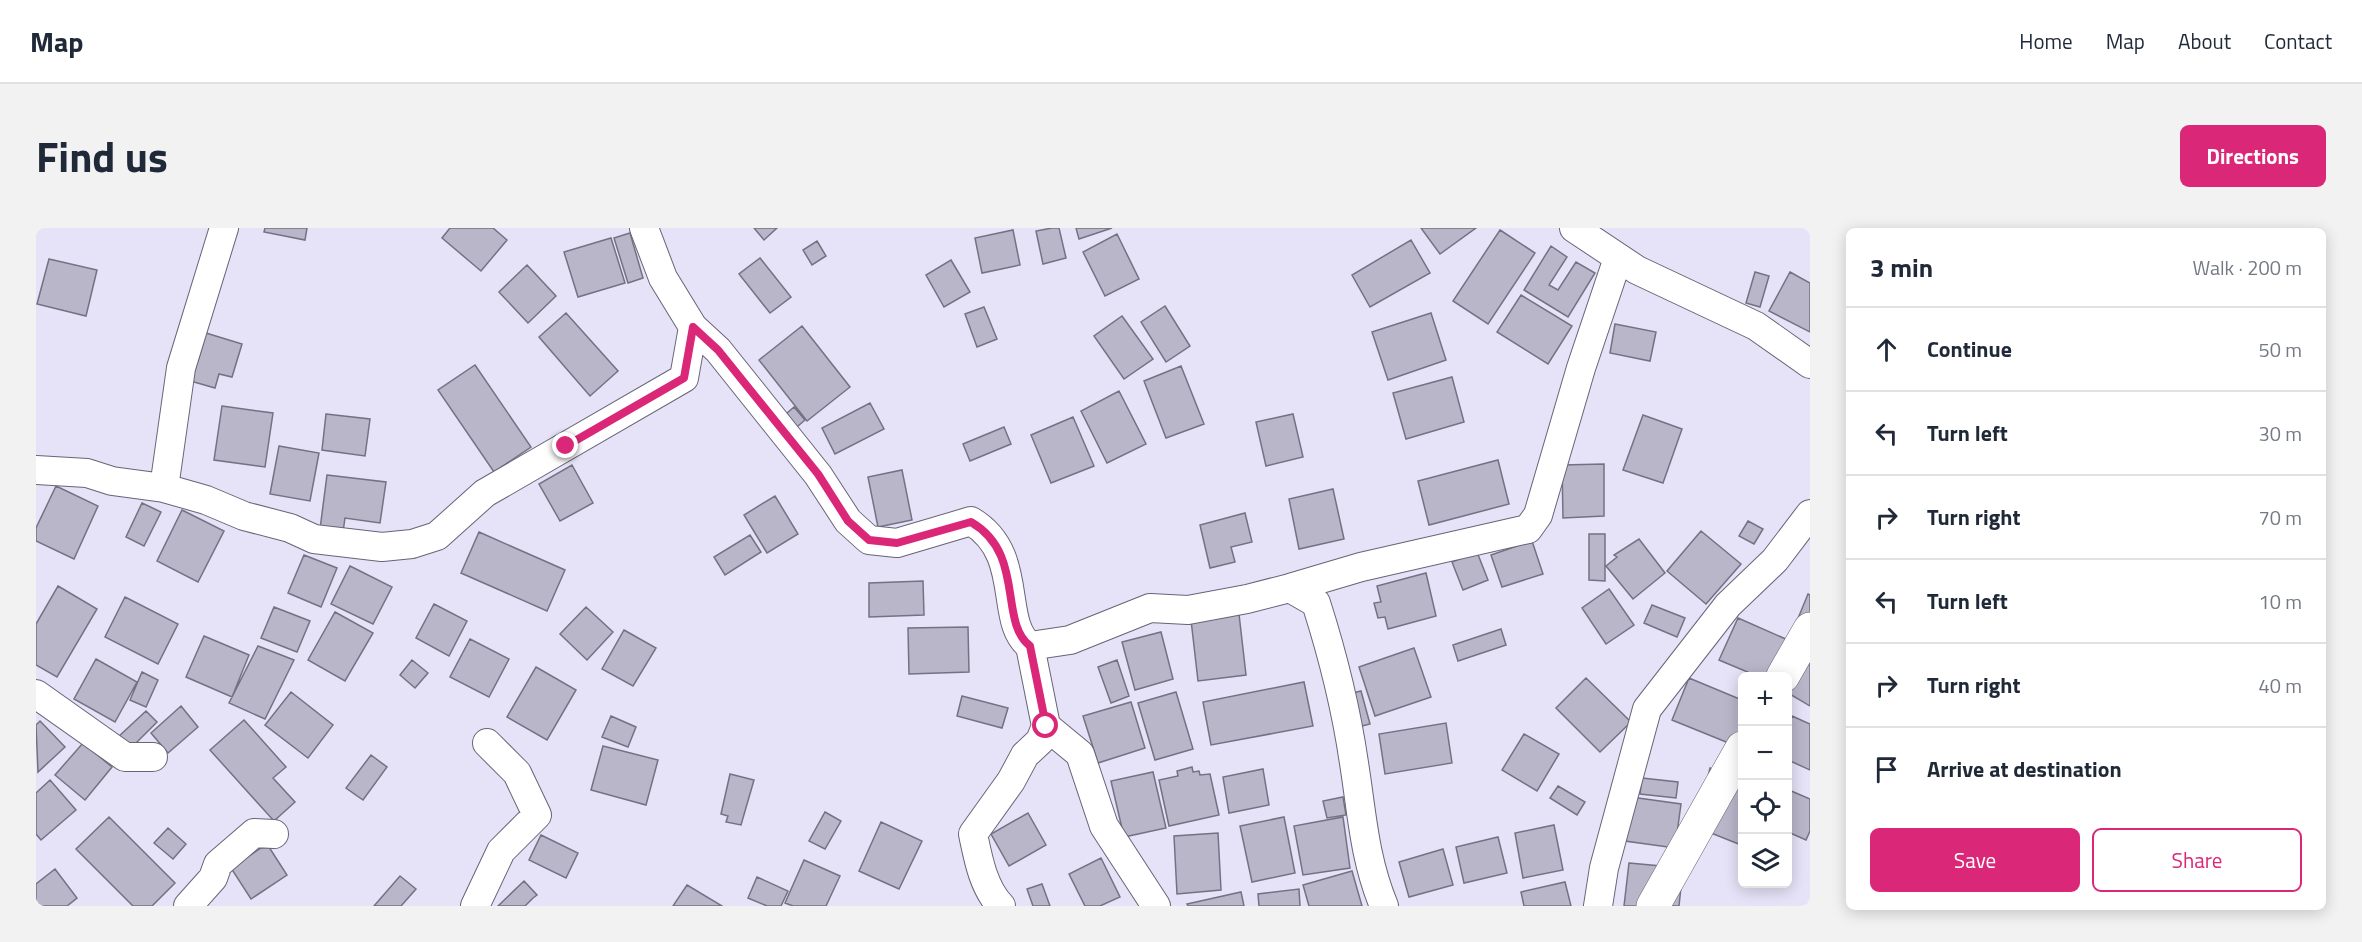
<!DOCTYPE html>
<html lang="en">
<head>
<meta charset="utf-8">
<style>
	body { margin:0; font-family:"Titillium Web",sans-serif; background:#f2f2f3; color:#1f2937 }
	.controls { position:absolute; right:18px; bottom:18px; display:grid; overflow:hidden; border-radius:9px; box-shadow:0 3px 15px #0003 }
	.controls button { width:54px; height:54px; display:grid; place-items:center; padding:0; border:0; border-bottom:2px solid #e0e1e3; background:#fff; color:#1f2937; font:30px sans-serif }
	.stop { position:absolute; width:18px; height:18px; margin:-14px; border:4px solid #db2777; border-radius:50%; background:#fff }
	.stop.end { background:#db2777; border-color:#fff; box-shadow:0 2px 6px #0008 }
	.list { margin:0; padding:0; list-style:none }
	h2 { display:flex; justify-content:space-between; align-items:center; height:78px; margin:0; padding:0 24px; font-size:26px }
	h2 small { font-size:20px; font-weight:400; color:#747a83 }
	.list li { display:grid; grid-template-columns:39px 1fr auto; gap:18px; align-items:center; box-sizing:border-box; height:84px; padding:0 24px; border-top:2px solid #e0e1e3 }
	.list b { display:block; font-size:22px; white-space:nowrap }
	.list em { font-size:20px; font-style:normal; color:#747a83 }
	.actions { display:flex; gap:12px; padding:18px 24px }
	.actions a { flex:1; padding:14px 0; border:2px solid #db2777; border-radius:9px; text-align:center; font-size:21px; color:#db2777 }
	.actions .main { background:#db2777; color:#fff }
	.icon { flex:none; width:33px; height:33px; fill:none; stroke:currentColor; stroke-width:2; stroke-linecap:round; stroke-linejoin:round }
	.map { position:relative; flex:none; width:1774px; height:678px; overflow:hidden; border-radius:9px }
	header { display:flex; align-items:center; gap:36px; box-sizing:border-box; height:84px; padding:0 30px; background:#fff; border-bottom:2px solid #e0e1e3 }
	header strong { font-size:28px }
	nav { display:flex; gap:33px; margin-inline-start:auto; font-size:21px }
	.intro { display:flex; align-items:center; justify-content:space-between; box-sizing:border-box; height:144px; padding:0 36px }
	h1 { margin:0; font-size:42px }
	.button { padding:15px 27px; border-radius:9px; background:#db2777; color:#fff; font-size:21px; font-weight:700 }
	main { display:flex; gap:36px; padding:0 36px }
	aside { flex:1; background:#fff; border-radius:9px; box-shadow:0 3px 15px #0003 }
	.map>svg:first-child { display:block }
	.building { fill:#bab6ca; stroke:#757183; stroke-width:1.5 }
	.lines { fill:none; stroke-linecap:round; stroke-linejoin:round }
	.minor-casing { stroke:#686476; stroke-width:30 }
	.trunk-casing { stroke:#686476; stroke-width:34 }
	.minor { stroke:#fff; stroke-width:28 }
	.trunk { stroke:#fff; stroke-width:33 }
	.route { stroke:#db2777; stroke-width:8 }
</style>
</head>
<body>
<header>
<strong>Map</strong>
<nav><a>Home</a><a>Map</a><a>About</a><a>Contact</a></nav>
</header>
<div class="intro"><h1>Find us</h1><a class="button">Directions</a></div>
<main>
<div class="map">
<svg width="1774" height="678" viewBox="0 0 1774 678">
	<rect width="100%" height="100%" fill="#e6e2f7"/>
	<!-- building -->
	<path class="building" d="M229,0h42l-2,12 -41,-8z
		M414,0h43l14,12 -26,31 -39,-33z
		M718,0h23l-13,12z
		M1016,0h7l7,30 -23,6 -7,-33z
		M1040,0h36l-33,11z
		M1385,0h55l-36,26z
		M977,2l7,35 -38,8 -7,-35z
		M1464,2l35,23 -47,71 -35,-23z
		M594,5l13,45 -15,5 -14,-45z
		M1081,6l22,45 -34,17 -22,-44z
		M575,10l14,45 -47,14 -14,-45z
		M1375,12l19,33 -60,34 -18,-32z
		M781,13l9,15 -14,9 -9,-15z
		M1515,18l16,11 -18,28 9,5 18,-28 19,11 -27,44 -44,-27z
		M724,30l31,39 -21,16 -31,-39z
		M13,31l48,11 -11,46 -49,-12z
		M915,32l19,32 -26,15 -18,-32z
		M491,37l29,31 -28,27 -29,-31z
		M1719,44l14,4 -9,31 -14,-4z
		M1754,44l20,11v49l-41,-21z
		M1485,67l51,31 -24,38 -51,-32z
		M1129,78l25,40 -24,16 -25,-40z
		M948,79l13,32 -20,8 -12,-33z
		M530,85l52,58 -28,25 -51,-59z
		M1395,85l15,47 -58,20 -16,-48z
		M1086,88l31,43 -29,20 -30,-43z
		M1579,96l41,8 -6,29 -40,-8z
		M766,98l48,61 -43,34 -48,-61z
		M170,105l36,11 -10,33 -13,-3 -4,14 -28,-8 6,-20 5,1z
		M439,137l56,82 -37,25 -56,-82z
		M1145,138l23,58 -38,14 -22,-57z
		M1416,149l12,45 -58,17 -13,-46z
		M1083,163l27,53 -39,19 -26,-52z
		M834,175l14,26 -49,25 -13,-26z
		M186,178l51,7 -8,54 -51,-7z
		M758,179l11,13 -14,12 -11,-13z
		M290,186l44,5 -5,37 -43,-6z
		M1257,186l10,43 -37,9 -10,-44z
		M1607,187l39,14 -19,54 -40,-13z
		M1037,189l21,49 -43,17 -20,-48z
		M968,199l7,17 -41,17 -7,-17z
		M243,218l40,7 -9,48 -40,-7z
		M1462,232l11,44 -80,21 -11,-44z
		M1568,236v52l-41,2 -1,-53z
		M536,237l21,38 -33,18 -21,-37z
		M866,242l10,50 -34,7 -10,-50z
		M291,247l59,7 -6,41 -35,-5 -2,14 -23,-3z
		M20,258l42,20 -24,53 -38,-18v-13z
		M1297,261l11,50 -45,10 -10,-50z
		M739,268l23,38 -31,19 -23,-38z
		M106,275l19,9 -17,34 -18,-9z
		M146,282l42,21 -26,51 -41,-21z
		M1209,285l7,29 -21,5 4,15 -25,6 -10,-43z
		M1712,293l15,8 -9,15 -15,-8z
		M1665,303l40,33 -35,40 -39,-33z
		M443,304l86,38 -18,41 -86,-38z
		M1553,306h16v47l-16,-1z
		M714,307l11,17 -36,23 -11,-18z
		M1603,311l26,34 -32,26 -27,-33 11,-9 -3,-2z
		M1496,313l11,33 -41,13 -11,-32z
		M1441,324l11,28 -25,10 -11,-28z
		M268,327l33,13 -16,39 -33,-14z
		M314,338l42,21 -19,37 -42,-20z
		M1390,345l10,43 -48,13 -3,-12 -7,1 -4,-15 7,-1 -4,-16z
		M887,353l1,34 -55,2v-34z
		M22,358l39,23 -40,68 -21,-12v-41z
		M1573,361l25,36 -28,19 -24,-36z
		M1772,366l2,1v46l-18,-8z
		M89,369l53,27 -20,40 -53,-27z
		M398,376l33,17 -18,35 -33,-18z
		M1616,377l33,13 -8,19 -33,-14z
		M238,379l36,14 -13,31 -36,-14z
		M550,379l27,25 -26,28 -27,-26z
		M299,384l38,21 -28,48 -37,-21z
		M1203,386l7,61 -48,6 -7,-61z
		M1702,390l50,22 -17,36h-14l-38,-16z
		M932,399l1,45 -60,2 -1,-46z
		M1465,401l5,16 -48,16 -5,-16z
		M588,402l32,18 -23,38 -31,-17z
		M1125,404l12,47 -38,11 -13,-48z
		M168,408l45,19 -17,42 -46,-20z
		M434,411l39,20 -20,38 -39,-20z
		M222,418l36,14 -29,59 -36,-16z
		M1378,420l17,49 -56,19 -16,-49z
		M60,431l41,23 -22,40 -41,-23z
		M1774,431v47l-22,-13v-17z
		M376,432l16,13 -13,15 -15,-13z
		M1081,432l12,36 -18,7 -13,-36z
		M500,439l40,23 -29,50 -40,-23z
		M106,444l16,8 -12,27 -16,-7z
		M1550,450l45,44 -31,30 -44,-44z
		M1653,450l53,22v31l-6,15 -64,-26z
		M1268,454l9,44 -102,19 -8,-43z
		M1325,463l9,33 -16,4 -9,-33z
		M255,464l42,33 -25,33 -43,-33z
		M1140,464l17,57 -38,11 -17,-57z
		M926,468l46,12 -6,20 -45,-12z
		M1095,474l14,46 -47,15 -15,-47z
		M145,478l17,21 -30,26 -17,-20z
		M110,483l11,11 -28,28 -12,-12z
		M575,488l25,11 -8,20 -26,-10z
		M1756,488l18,8v46l-22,-10v-32z
		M208,492l42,47 -13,11 22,24 -21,19 -64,-71z
		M4,493l25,26 -27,25 -2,-47z
		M1410,495l6,40 -67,11 -6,-40z
		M1488,506l35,20 -22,37 -35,-21z
		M47,515l29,24 -27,33 -30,-25z
		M567,518l55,14 -12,45 -55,-15z
		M335,527l16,12 -24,33 -17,-12z
		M1706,536v77l-1,4 -45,-18 14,-59 8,3z
		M1156,539l1,5 6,-1 1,4 10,-1 9,41 -50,11 -10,-46 19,-4 -1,-5z
		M1227,541l6,36 -40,8 -6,-36z
		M1117,544l13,56 -42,9 -13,-56z
		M694,546l24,6 -13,45 -15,-3 2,-6 -7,-2z
		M1606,550l36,4 -2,16 -36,-4z
		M14,552l26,30 -35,30 -5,-6v-41z
		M1522,558l27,16 -8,13 -27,-17z
		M1753,562l21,9v32l-4,9 -18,-8z
		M1307,569l3,18 -19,3 -4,-17z
		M1595,569l50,7 -6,44 -50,-7z
		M789,584l16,9 -16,28 -16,-8z
		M992,585l18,32 -37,21 -18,-32z
		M73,589l66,66 -23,23h-19l-57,-57z
		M1248,589l11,56 -43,9 -12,-56z
		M1307,589l7,51 -47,7 -9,-49z
		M845,594l41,19 -23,48 -40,-18z
		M1518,597l9,45 -40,8 -8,-45z
		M132,600l18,16 -13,15 -19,-16z
		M1182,605l3,57 -44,4 -3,-58z
		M505,607l37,18 -12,25 -37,-18z
		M1462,609l9,36 -43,10 -8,-36z
		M231,616l20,31 -36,24 -20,-31z
		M1407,621l10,36 -44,12 -10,-35z
		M1065,630l19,39 -20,9h-15l-16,-32z
		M768,632l36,16 -14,30h-33l-8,-3z
		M1593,635l54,5 -4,38h-55z
		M19,641l22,29 -10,8h-31v-22z
		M1316,643l10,35h-53l-6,-21z
		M364,648l16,13 -15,17h-27z
		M721,649l31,14 -7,15h-14l-19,-8z
		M488,653l13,14 -4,3 -8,8h-27z
		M1529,654l6,24h-47l-3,-14z
		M1006,656l8,22h-17l-6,-17z
		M651,657l35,21h-49z
		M1263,661l1,17h-41l-1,-12z
		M1205,664l3,14h-56l-1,-2z"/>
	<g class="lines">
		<!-- minor casing -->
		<g class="minor-casing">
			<path id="minor" d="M608,0l19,50 30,49 25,23 100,125 30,46 21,19 28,3 74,-22c55,33 27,101 59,125l16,80 -6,15 -15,14 -14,26 -38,53c5,24 10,53 28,72
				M1538,0l63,42 119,56 54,38
				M0,242l51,3 25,8 52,7 42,12 38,16 46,12 24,11 68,8 30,-3 25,-8 48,-43 199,-115 9,-51
				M128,260l17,-120 43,-140
				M1254,360l71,-21 167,-38 10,-14 43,-147 37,-110
				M994,418l40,-6 80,-32 38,2 59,-11 43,-11 26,15c17,53 30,105 38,160 8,50 10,95 30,143
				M0,466l89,63h28
				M1010,498l34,28 24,72 52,80
				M152,678l25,-28 5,-14 36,-31 20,1
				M439,678l26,-55 36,-36 -20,-42 -30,-30
				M1562,678l6,-38 43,-159 81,-104 47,-45 35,-46"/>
		</g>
		<!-- trunk casing -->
		<g class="trunk-casing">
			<path id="trunk" d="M1747,448l27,-47
				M1617,678l89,-158"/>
		</g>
		<!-- minor -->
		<use href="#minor" class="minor"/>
		<!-- trunk -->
		<use href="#trunk" class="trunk"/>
	</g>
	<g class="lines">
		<!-- route -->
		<path class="route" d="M530,218l118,-68 9,-51 25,23 100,124 30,47 21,19 28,3 74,-21c55,32 27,99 59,124l16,80"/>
	</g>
</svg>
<div class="controls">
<button>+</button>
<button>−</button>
<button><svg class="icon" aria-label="locate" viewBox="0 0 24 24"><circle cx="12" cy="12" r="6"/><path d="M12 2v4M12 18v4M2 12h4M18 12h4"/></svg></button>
<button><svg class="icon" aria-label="layers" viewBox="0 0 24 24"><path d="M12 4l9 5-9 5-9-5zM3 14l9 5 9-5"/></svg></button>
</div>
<div class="stop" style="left:1010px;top:498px"></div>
<div class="stop end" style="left:530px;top:218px"></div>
</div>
<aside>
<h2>3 min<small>Walk · 200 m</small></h2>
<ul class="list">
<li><svg class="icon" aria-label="ahead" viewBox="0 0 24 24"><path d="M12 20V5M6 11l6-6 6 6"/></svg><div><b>Continue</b></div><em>50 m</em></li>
<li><svg class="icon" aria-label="left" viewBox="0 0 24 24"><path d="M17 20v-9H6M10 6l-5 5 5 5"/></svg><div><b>Turn left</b></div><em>30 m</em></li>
<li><svg class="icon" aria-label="right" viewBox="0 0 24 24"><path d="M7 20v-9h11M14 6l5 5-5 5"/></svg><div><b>Turn right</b></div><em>70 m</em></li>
<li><svg class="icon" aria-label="left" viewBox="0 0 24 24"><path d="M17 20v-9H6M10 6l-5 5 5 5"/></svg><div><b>Turn left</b></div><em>10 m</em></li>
<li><svg class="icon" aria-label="right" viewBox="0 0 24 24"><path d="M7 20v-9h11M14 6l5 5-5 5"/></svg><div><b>Turn right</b></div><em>40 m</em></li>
<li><svg class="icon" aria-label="arrive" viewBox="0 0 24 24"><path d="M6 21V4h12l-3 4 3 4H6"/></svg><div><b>Arrive at destination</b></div></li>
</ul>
<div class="actions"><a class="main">Save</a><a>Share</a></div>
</aside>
</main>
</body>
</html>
